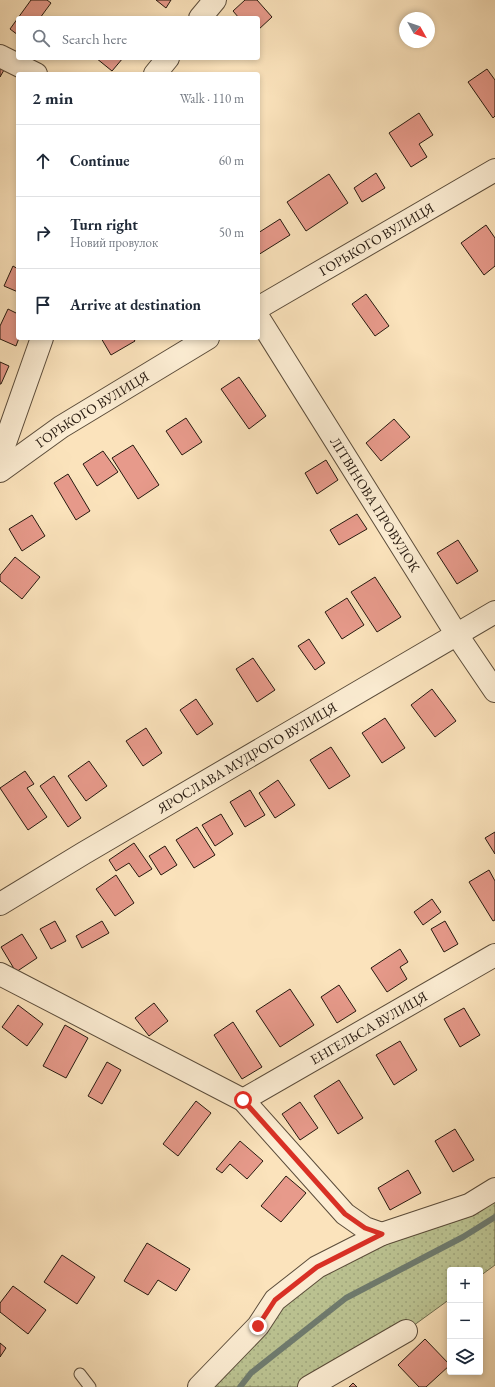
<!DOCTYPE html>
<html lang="en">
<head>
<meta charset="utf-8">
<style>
	body { margin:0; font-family:"EB Garamond",serif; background:#f2f2f3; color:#1f2937 }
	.controls { position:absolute; right:12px; bottom:12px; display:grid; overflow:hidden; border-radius:4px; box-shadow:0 2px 6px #0003 }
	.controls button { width:36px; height:36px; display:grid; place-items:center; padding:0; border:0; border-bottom:1px solid #e0e1e3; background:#fff; color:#1f2937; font:20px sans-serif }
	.compass { position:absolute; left:399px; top:12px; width:36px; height:36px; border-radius:50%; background:#fff; box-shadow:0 2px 6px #0003; rotate:130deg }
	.stop { position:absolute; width:12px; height:12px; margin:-9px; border:3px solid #d93025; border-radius:50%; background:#fff }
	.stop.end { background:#d93025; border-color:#fff; box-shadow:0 1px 4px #0008 }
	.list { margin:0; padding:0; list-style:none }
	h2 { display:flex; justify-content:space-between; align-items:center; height:52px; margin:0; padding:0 16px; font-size:17px }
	h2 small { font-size:13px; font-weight:400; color:#747a83 }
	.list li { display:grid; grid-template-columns:26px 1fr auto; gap:12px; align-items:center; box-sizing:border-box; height:72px; padding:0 16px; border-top:1px solid #e0e1e3 }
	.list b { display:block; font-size:15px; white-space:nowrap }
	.list p { margin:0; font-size:13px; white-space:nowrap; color:#747a83 }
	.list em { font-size:13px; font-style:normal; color:#747a83 }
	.icon { flex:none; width:22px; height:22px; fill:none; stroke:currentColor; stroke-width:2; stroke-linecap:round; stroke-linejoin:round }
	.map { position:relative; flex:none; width:495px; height:1387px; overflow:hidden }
	.search { position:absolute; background:#fff; box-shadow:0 2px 6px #0003; left:16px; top:16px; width:244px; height:44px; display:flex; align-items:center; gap:10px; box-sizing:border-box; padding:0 14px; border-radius:4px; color:#747a83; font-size:15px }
	.panel { position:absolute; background:#fff; box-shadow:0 2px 6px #0003; left:16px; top:72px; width:244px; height:268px; border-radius:4px }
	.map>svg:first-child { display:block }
	.green { fill:url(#green-dots); stroke:#716e51 }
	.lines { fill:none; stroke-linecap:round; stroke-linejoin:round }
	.stream { stroke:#6f7c70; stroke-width:6 }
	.building { fill:#e79a8b; stroke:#26190f }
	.service-casing { stroke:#5b4c3a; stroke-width:13 }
	.minor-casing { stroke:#5b4c3a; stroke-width:24 }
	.service { stroke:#fcedd3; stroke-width:11 }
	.minor { stroke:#fcedd3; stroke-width:22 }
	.route { stroke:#d93025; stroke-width:5 }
	.labels { text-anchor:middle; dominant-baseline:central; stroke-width:4; stroke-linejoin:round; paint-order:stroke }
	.street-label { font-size:14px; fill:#26190f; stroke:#fcedd3 }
</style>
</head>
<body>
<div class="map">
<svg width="495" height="1387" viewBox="0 0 495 1387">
	<defs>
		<pattern id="green-dots" width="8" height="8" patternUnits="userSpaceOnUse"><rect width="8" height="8" fill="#bcc493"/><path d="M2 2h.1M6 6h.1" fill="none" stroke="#a1a87e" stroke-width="1.8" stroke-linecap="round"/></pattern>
	</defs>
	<rect width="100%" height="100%" fill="#fbe3bc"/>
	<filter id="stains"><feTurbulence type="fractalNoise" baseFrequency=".005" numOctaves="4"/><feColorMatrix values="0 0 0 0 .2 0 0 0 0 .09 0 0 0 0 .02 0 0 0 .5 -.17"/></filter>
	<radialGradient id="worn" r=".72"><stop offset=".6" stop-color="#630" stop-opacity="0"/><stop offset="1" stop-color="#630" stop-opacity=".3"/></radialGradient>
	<!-- green -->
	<path class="green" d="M495,1189v76l-15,11v-6h-30v29l-44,32 -97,56h-110l76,-87z"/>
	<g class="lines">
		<!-- stream -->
		<path class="stream" d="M240,1387l11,-14 95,-75 117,-61 32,-20"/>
	</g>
	<!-- building -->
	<path class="building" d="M31,0h16l4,3 -11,15h-22v17l-8,-6z
		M156,0h15l-5,8z
		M245,0h12l15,17 -14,13v-12h-19l-6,-7z
		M96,58h27l-11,13z
		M0,68l4,2 -4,7z
		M487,69l8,11v36l-2,2 -25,-36z
		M419,113l14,22 -14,9 8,13 -16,10 -22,-34z
		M376,173l9,15 -23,14 -8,-14z
		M329,174l19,29 -42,28 -19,-29z
		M280,219l10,16 -32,20v-22z
		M486,225l9,13v28l-11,9 -23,-32z
		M13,266l5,3v23l-14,-6z
		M366,294l23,32 -14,10 -23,-32z
		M8,309l10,5v24h1l-3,8 -16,-7v-13z
		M101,338h32l2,3 -24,14z
		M0,362l9,4 -8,18h-1z
		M239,377l27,39 -17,13 -28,-40z
		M186,418l16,24 -20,13 -16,-24z
		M394,419l16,18 -29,24 -15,-18z
		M133,445l26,40 -21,14 -26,-41z
		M103,451l15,21 -21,14 -14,-22z
		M326,460l12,20 -21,14 -12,-21z
		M68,474l22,37 -14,9 -22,-37z
		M357,514l10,15 -28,16 -9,-15z
		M32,515l13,21 -23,15 -13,-22z
		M458,540l20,31 -21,13 -20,-31z
		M15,557l25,20 -18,22 -22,-18v-6z
		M375,577l26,40 -24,15 -26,-40z
		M347,598l17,27 -22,14 -17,-27z
		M309,639l16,24 -10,7 -17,-24z
		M253,658l22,32 -18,12 -21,-33z
		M432,689l24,32 -21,16 -24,-32z
		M196,699l17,25 -16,11 -17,-25z
		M385,718l20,30 -23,15 -20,-30z
		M146,728l16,25 -19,13 -17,-25z
		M331,747l19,29 -21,13 -19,-29z
		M89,761l18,25 -21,15 -18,-25z
		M25,771l9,13 -7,4 20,29 -19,13 -28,-42z
		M54,776l27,42 -13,9 -28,-41z
		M278,780l17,25 -20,13 -16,-25z
		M250,790l15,25 -20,12 -15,-25z
		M221,814l12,20 -18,12 -13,-21z
		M197,827l18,28 -21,13 -18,-28z
		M495,832v22l-10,-16z
		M134,843l18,26 -13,8 -10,-14 -13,8 -7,-11z
		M165,846l12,19 -16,10 -12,-19z
		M489,870l6,11v39l-2,1 -24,-39z
		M116,875l18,28 -19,13 -19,-27z
		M432,899l9,13 -18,13 -9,-13z
		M55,921l11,20 -15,8 -11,-20z
		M102,921l7,12 -27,15 -6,-12z
		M445,921l13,23 -14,8 -13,-23z
		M22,934l15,24 -21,14 -15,-25z
		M400,949l8,13 -8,5 7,12 -20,13 -16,-24z
		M339,985l17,26 -19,12 -16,-26z
		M290,989l24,36 -34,22 -24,-36z
		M154,1003l14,18 -19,15 -14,-18z
		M18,1005l25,19 -16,22 -25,-19z
		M464,1008l16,27 -20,12 -16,-28z
		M233,1022l29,45 -20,12 -28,-44z
		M65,1025l23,13 -22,40 -23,-12z
		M400,1041l17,29 -23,15 -18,-30z
		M107,1062l14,8 -19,34 -14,-8z
		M339,1080l24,38 -25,16 -24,-38z
		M196,1101l15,12 -33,43 -15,-12z
		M300,1102l18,26 -18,12 -18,-26z
		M455,1129l19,31 -21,12 -18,-31z
		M240,1141l23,20 -16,18 -17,-15 -8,9 -6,-4z
		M408,1170l13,23 -31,17 -12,-22z
		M286,1176l20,17 -25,29 -20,-16z
		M147,1243l43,26 -14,22 -18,-11 -10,15 -24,-14z
		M62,1255l33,22 -18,27 -33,-22z
		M13,1286l33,24 -18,24 -28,-22v-9z
		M425,1339l25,26 -24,22h-7l-21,-22z
		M0,1343l6,5 -6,9z
		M353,1383l4,4h-8z"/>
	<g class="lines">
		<!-- service casing -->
		<g class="service-casing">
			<path id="service" d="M80,1374l10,13"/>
		</g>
		<!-- minor casing -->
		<g class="minor-casing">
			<g id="minor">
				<path d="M200,18l15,-18"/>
				<path d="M0,56l36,18"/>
				<path d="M155,74l13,-16"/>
				<path id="s1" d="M258,308l237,-138"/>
				<path id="s2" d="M258,317l199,318 38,56"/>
				<path d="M0,457l42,-119"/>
				<path id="s3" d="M0,471l61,-44 147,-89"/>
				<path id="s4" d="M0,904l84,-51 411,-241"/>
				<path d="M0,974l243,126 102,114 20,14 17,6"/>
				<path id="s5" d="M243,1100l252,-145"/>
				<path d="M199,1387l59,-61 17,-26 42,-33 65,-33 87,-29 26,-16"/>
				<path d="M309,1387l97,-56"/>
			</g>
		</g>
		<!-- service -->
		<use href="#service" class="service"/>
		<!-- minor -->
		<use href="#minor" class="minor"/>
	</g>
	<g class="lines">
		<!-- route -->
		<path class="route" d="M243,1100l102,114 20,14 17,6 -65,33 -42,33 -17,26"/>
	</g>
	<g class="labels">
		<!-- street labels -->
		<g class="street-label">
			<text stroke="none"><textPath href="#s1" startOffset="137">ГОРЬКОГО ВУЛИЦЯ</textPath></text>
			<text stroke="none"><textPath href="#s3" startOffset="111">ГОРЬКОГО ВУЛИЦЯ</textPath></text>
			<text stroke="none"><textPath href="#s2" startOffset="221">ЛІТВІНОВА ПРОВУЛОК</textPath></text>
			<text stroke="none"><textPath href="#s4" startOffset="287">ЯРОСЛАВА МУДРОГО ВУЛИЦЯ</textPath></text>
			<text stroke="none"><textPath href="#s5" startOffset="145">ЕНГЕЛЬСА ВУЛИЦЯ</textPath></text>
		</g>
	</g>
	<rect width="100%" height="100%" filter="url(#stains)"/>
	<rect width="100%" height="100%" fill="url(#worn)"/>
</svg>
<div class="controls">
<button>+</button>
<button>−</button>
<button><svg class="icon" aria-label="layers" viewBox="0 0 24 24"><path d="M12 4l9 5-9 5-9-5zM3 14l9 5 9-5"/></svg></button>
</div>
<svg class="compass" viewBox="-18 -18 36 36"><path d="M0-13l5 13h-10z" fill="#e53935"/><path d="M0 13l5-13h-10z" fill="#747a83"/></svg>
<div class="stop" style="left:243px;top:1100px"></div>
<div class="stop end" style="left:258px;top:1326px"></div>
<div class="search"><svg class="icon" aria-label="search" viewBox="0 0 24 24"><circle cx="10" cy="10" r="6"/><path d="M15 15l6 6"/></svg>Search here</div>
<section class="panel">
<h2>2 min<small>Walk · 110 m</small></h2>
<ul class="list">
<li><svg class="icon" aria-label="ahead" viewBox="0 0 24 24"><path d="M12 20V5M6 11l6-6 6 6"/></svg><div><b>Continue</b></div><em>60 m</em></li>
<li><svg class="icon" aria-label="right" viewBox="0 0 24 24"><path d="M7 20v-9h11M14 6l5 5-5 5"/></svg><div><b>Turn right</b><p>Новий провулок</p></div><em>50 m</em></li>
<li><svg class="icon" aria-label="arrive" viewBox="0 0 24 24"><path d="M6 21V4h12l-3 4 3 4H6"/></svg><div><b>Arrive at destination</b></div></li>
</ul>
</section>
</div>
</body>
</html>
